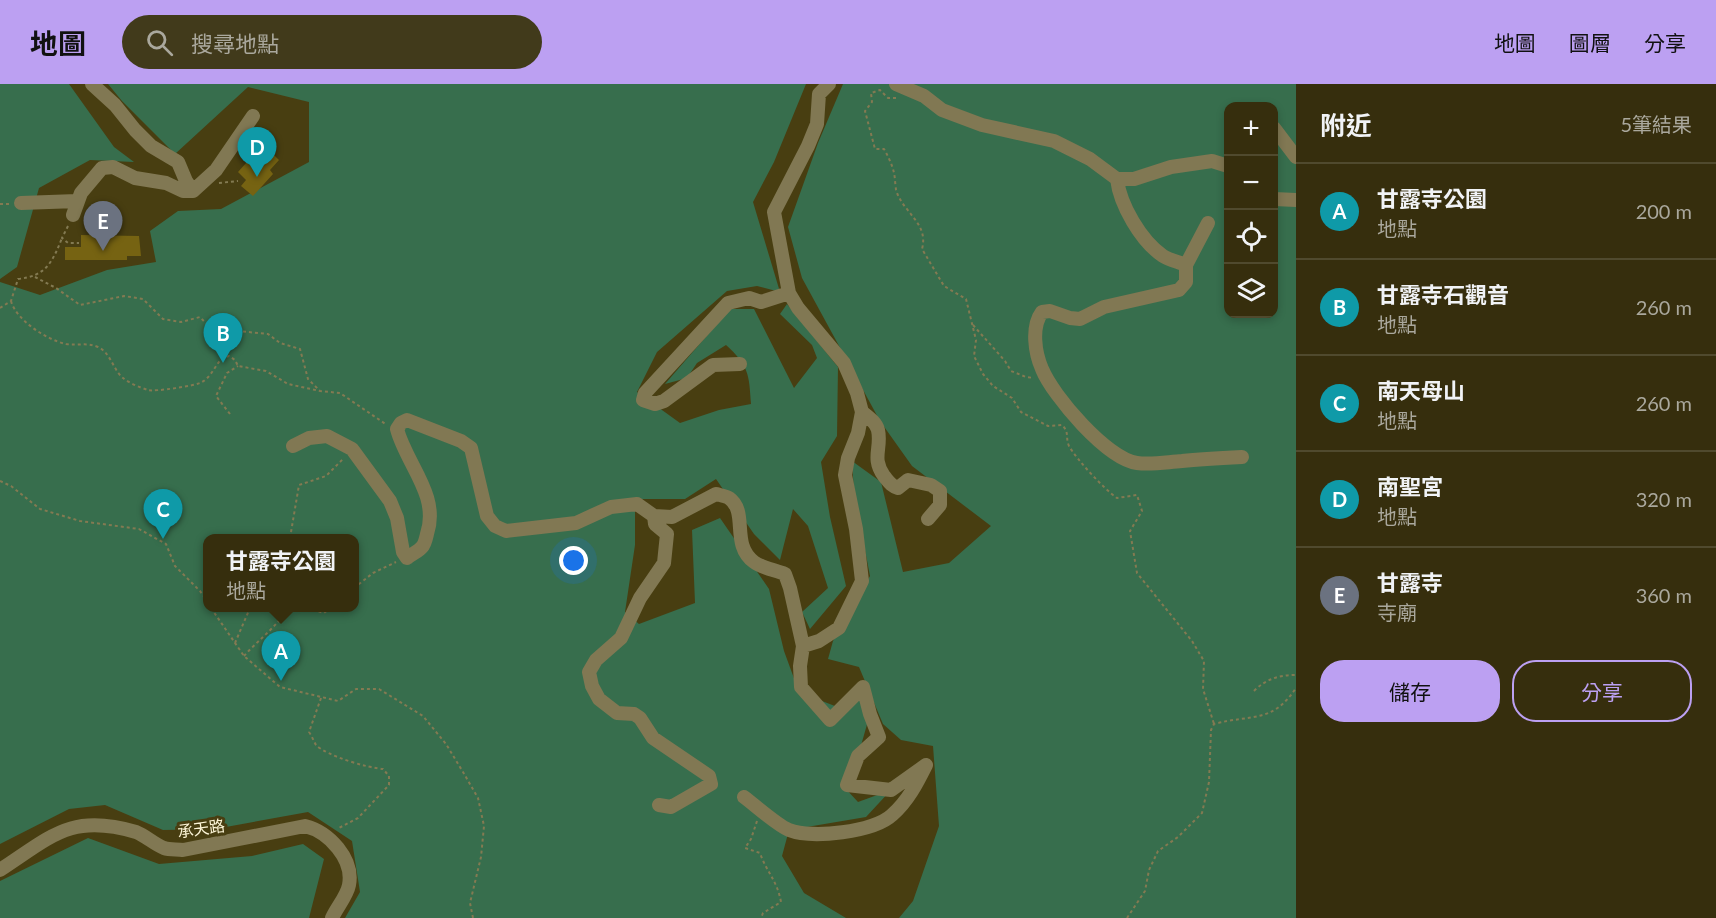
<!DOCTYPE html>
<html lang="zh-TW">
<head>
<meta charset="utf-8">
<style>
	body { margin:0; font-family:Lato,"Noto Sans TC",sans-serif; background:#413a1b; color:#f1f3f6 }
	.controls { position:absolute; right:18px; top:18px; display:grid; overflow:hidden; border-radius:12px; box-shadow:0 3px 9px #0003 }
	.controls button { width:54px; height:54px; display:grid; place-items:center; padding:0; border:0; border-bottom:2px solid #504a2e; background:#362e0d; color:#f1f3f6; font:30px sans-serif }
	.you { position:absolute; left:574px; top:477px; width:21px; height:21px; margin:-15px; border:4px solid #fff; border-radius:50%; background:#1a73e8; box-shadow:0 0 0 9px #1a73e833 }
	.badge { display:grid; place-items:center; width:39px; height:39px; border-radius:50%; background:#bca0f2; color:#fff; font-size:20px; font-weight:700 }
	.pin { position:absolute; translate:-50% -50px; filter:drop-shadow(0 2px 3px #0008) }
	.pin::after { content:''; position:absolute; top:32px; width:21px; height:18px; background:inherit; clip-path:polygon(0 0,100% 0,50% 100%) }
	.popup { position:absolute; left:203px; top:450px; width:156px; height:78px; box-sizing:border-box; display:grid; place-content:center; border-radius:12px; background:#362e0d; filter:drop-shadow(0 2px 4px #0005); font-size:20px; white-space:nowrap; color:#aaa89d }
	.popup b { font-size:22px; color:#f1f3f6 }
	.popup::after { content:''; position:absolute; left:50%; top:100%; margin-left:-12px; border:12px solid transparent; border-top-color:#362e0d }
	.list { margin:0; padding:0; list-style:none }
	h2 { display:flex; justify-content:space-between; align-items:center; height:78px; margin:0; padding:0 24px; font-size:26px }
	h2 small { font-size:20px; font-weight:400; color:#aaa89d }
	.list li { display:grid; grid-template-columns:39px 1fr auto; gap:18px; align-items:center; box-sizing:border-box; height:96px; padding:0 24px; border-top:2px solid #504a2e }
	.list b { display:block; font-size:22px; white-space:nowrap }
	.list p { margin:0; font-size:20px; white-space:nowrap; color:#aaa89d }
	.list em { font-size:20px; font-style:normal; color:#aaa89d }
	.actions { display:flex; gap:12px; padding:18px 24px }
	.actions a { flex:1; padding:14px 0; border:2px solid #bca0f2; border-radius:24px; text-align:center; font-size:21px; color:#bca0f2 }
	.actions .main { background:#bca0f2; color:#111 }
	.icon { flex:none; width:33px; height:33px; fill:none; stroke:currentColor; stroke-width:2; stroke-linecap:round; stroke-linejoin:round }
	.map { position:relative; flex:none; width:1296px; height:834px; overflow:hidden }
	header { display:flex; align-items:center; gap:36px; box-sizing:border-box; height:84px; padding:0 30px; background:#bca0f2; color:#111 }
	header strong { font-size:28px }
	nav { display:flex; gap:33px; margin-inline-start:auto; font-size:21px }
	.search { width:420px; height:54px; background:#413a1b; display:flex; align-items:center; gap:15px; box-sizing:border-box; padding:0 21px; border-radius:33px; color:#aaa89d; font-size:22px }
	main { display:flex }
	aside { flex:1; background:#362e0d }
	.map>svg:first-child { display:block }
	.green { fill:#376e4d; fill-rule:evenodd }
	.building { fill:#766312 }
	.lines { fill:none; stroke-linecap:round; stroke-linejoin:round }
	.path { stroke:#837a52; stroke-width:2; stroke-dasharray:3 3; stroke-linecap:butt }
	.minor { stroke:#817853; stroke-width:14 }
	.labels { text-anchor:middle; dominant-baseline:central; stroke-width:6; stroke-linejoin:round; paint-order:stroke }
	.street-label { font-size:16px; fill:#fcf5d7; stroke:#483e11 }
</style>
</head>
<body>
<header>
<strong>地圖</strong>
<div class="search"><svg class="icon" aria-label="search" viewBox="0 0 24 24"><circle cx="10" cy="10" r="6"/><path d="M15 15l6 6"/></svg>搜尋地點</div>
<nav><a>地圖</a><a>圖層</a><a>分享</a></nav>
</header>
<main>
<div class="map">
<svg width="1296" height="834" viewBox="0 0 1296 834">
	<rect width="100%" height="100%" fill="#483e11"/>
	<!-- green -->
	<path class="green" d="M0,0h69l45,63 20,15 -44,-2 -51,28 -22,79 -17,12z
		M108,0h698l-32,78 -21,40 27,90 -23,-6 -30,5 -70,61 -20,40 43,31 39,-13 32,-6c-2,-30 -2,-38 -25,-59l-29,18 -10,15 -22,6 65,-75h24l40,79 23,-30 -5,-13 -32,-31 7,-10 51,63 -1,69 -16,26 9,55 16,69 -36,43 -8,-17 26,-24 -20,-62 -15,-17 -13,51 -26,-26 -38,-55 -31,20h-50v46l-10,67 14,12 56,-21 -3,-73 28,-12 49,71 15,62 15,41 41,16 23,-21 7,27 -12,42 -13,32 13,14 33,-12 -25,27 -77,13 -7,26 22,37 42,25h-501l15,-26 -8,-51 -44,-29 -93,17 -52,1 -58,-25 -36,4 -69,35v-562l40,13 67,-25 49,-8 -6,-31 28,-20 43,-2 88,-47v-60l-61,-15 -73,67 -53,-53zM208,454h146v70h-146z
		M843,0h453v834h-397l14,-17 26,-75 -6,-80 -32,-6 -18,-16 -24,-57 -31,-8 5,-18 37,-65 -16,-83 -2,-32 29,21 22,90 46,-9 42,-37 -79,-60 -32,-45 -78,-143 -14,-51 30,-84zM1228,22h46v208h-46z
		M88,754l71,26 93,-8 51,-12 21,15 -15,59h-309v-37z"/>
	<!-- building -->
	<path class="building" d="M255,69l10,9 8,-8 6,6 -9,10 3,4 -20,22 -12,-10 5,-6 -8,-8z
		M81,151l58,1 2,20h-14v4h-62v-13h16z"/>
	<g class="lines">
		<!-- path -->
		<path class="path" d="M896,14h-8l-8,-8 -9,3 1,9 -7,9 10,38h9c6,11 10,19 11,31 0,2 1,9 1,10 7,23 33,33 26,59l22,37 22,13 10,41 -2,16 9,18 10,12 19,12 9,14 27,14 14,-1c8,8 3,12 7,21 8,14 35,43 48,52l20,-3 5,16 -12,20 7,42 55,68 12,20 -1,28 11,35
			M219,99l19,-2
			M0,120h9
			M68,142l-6,12 6,5h11
			M35,193l21,11 24,17 44,-9 19,3 20,20 18,3 19,-5 16,17 22,-3 30,3 12,9 20,6 8,30 12,12 20,2 47,32
			M11,217c5,19 36,39 55,43 12,2 21,-2 32,3 13,6 15,23 25,31 6,5 18,10 25,12 5,2 48,-4 54,-8 9,-5 13,-16 20,-24l7,-2 6,4 3,6 28,5 22,13 32,7
			M0,224l11,-7 7,-22c28,-3 34,-16 44,-41
			M973,241l32,36 6,10 15,6 8,1
			M230,330l-14,-18 11,-23 11,-7
			M0,397l11,5 29,23 40,12 59,8 27,15 9,22 25,25 8,11
			M290,454l9,-53 27,-9 18,-18
			M354,504l19,-15 23,-11
			M211,524l33,48 36,31 58,14 18,-12h23l44,27 23,28 17,28 15,26 6,28 -3,31 -11,46 3,15
			M307,524l17,5 6,-5
			M235,559l15,-35
			M244,572c14,-16 34,-30 44,-48
			M1254,607c12,-12 25,-16 42,-16
			M321,614l-12,34c3,4 5,10 7,13 11,11 52,23 67,24l6,7v9l-31,33 -21,11
			M757,737l-6,18 -6,9 15,5c7,20 17,27 21,49l-18,11 -2,5
			M1127,834l18,-27 4,-21 9,-19 20,-14 24,-24 7,-31 2,-52 3,-6c37,-10 58,0 82,-36"/>
		<!-- minor -->
		<path class="minor" d="M92,0l23,21 20,25 16,16 27,16 8,19 7,10 23,-21 37,-54
			M896,0l28,12 18,14 40,15 72,16 36,18 27,20h17l37,-12 41,-6 16,5
			M1274,44l22,29
			M1117,95c3,26 24,62 46,77 6,4 16,6 23,9l22,-42
			M1274,115l22,1
			M21,119l56,-2
			M73,131l8,-22 21,-25 11,-1 22,11 31,5 17,8h10
			M1186,181v17l-7,8 -75,17 -24,12 -10,-1 -20,-7 -8,1c-11,15 -7,41 0,57 11,27 65,90 95,94 15,2 30,-1 45,-2 20,-2 40,-3 60,-4
			M740,280l-27,1 -49,36 -9,3 -12,-4 2,-7 83,-90 21,-5 12,4 28,-9
			M862,328c6,5 14,10 16,18 4,18 -7,28 6,46 5,6 7,10 14,12l10,-8 23,5 9,6v14l-12,14
			M293,362l16,-8 18,-2 25,13 38,52 7,17 6,34 4,6c5,-4 12,-7 15,-11 3,-3 4,-9 5,-13 13,-39 -21,-70 -30,-105l4,-6 6,-3 54,21 10,7 16,68 8,10 11,5 70,-8 35,-16 26,-3 17,12 18,1 44,-23c3,1 10,2 13,4 20,14 1,46 25,64 8,6 21,8 31,12l5,14 13,58 -3,20 1,21 29,33 33,-33 7,27 9,23 -21,19 -11,29 44,5 35,-25c-9,18 -18,36 -34,50 -18,17 -80,24 -103,15 -12,-5 -33,-24 -45,-33
			M654,432l1,8 12,10 -3,29 -24,35 -19,40 -25,22 -7,12 3,14 7,13 18,14 17,1 6,4 13,20 56,38 2,8 -40,23 -12,-2
			M803,562l16,-5 20,-13 23,-47 -6,-52 -11,-54 3,-17 10,-25 4,-21 -5,-19 -13,-30 -46,-55 -9,-15 -15,-81 34,-66 9,-22 2,-30 10,-10
			M0,786c52,-34 71,-57 136,-38 10,4 18,12 28,16 6,2 13,1 19,2l122,-24c24,6 49,33 44,59 -2,11 -12,22 -17,33"/>
	</g>
	<g class="labels">
		<!-- street labels -->
		<g class="street-label">
			<text transform="translate(201 744) rotate(-8)">承天路</text>
		</g>
	</g>
</svg>
<div class="controls">
<button>+</button>
<button>−</button>
<button><svg class="icon" aria-label="locate" viewBox="0 0 24 24"><circle cx="12" cy="12" r="6"/><path d="M12 2v4M12 18v4M2 12h4M18 12h4"/></svg></button>
<button><svg class="icon" aria-label="layers" viewBox="0 0 24 24"><path d="M12 4l9 5-9 5-9-5zM3 14l9 5 9-5"/></svg></button>
</div>
<div class="you"></div>
<div class="pin badge" style="left:281px;top:597px;background:#0f9aa8">A</div>
<div class="popup"><b>甘露寺公園</b>地點</div>
<div class="pin badge" style="left:223px;top:279px;background:#0f9aa8">B</div>
<div class="pin badge" style="left:163px;top:455px;background:#0f9aa8">C</div>
<div class="pin badge" style="left:257px;top:93px;background:#0f9aa8">D</div>
<div class="pin badge" style="left:103px;top:167px;background:#6b7280">E</div>
</div>
<aside>
<h2>附近<small>5筆結果</small></h2>
<ul class="list">
<li><span class="badge" style="background:#0f9aa8">A</span><div><b>甘露寺公園</b><p>地點</p></div><em>200 m</em></li>
<li><span class="badge" style="background:#0f9aa8">B</span><div><b>甘露寺石觀音</b><p>地點</p></div><em>260 m</em></li>
<li><span class="badge" style="background:#0f9aa8">C</span><div><b>南天母山</b><p>地點</p></div><em>260 m</em></li>
<li><span class="badge" style="background:#0f9aa8">D</span><div><b>南聖宮</b><p>地點</p></div><em>320 m</em></li>
<li><span class="badge" style="background:#6b7280">E</span><div><b>甘露寺</b><p>寺廟</p></div><em>360 m</em></li>
</ul>
<div class="actions"><a class="main">儲存</a><a>分享</a></div>
</aside>
</main>
</body>
</html>
